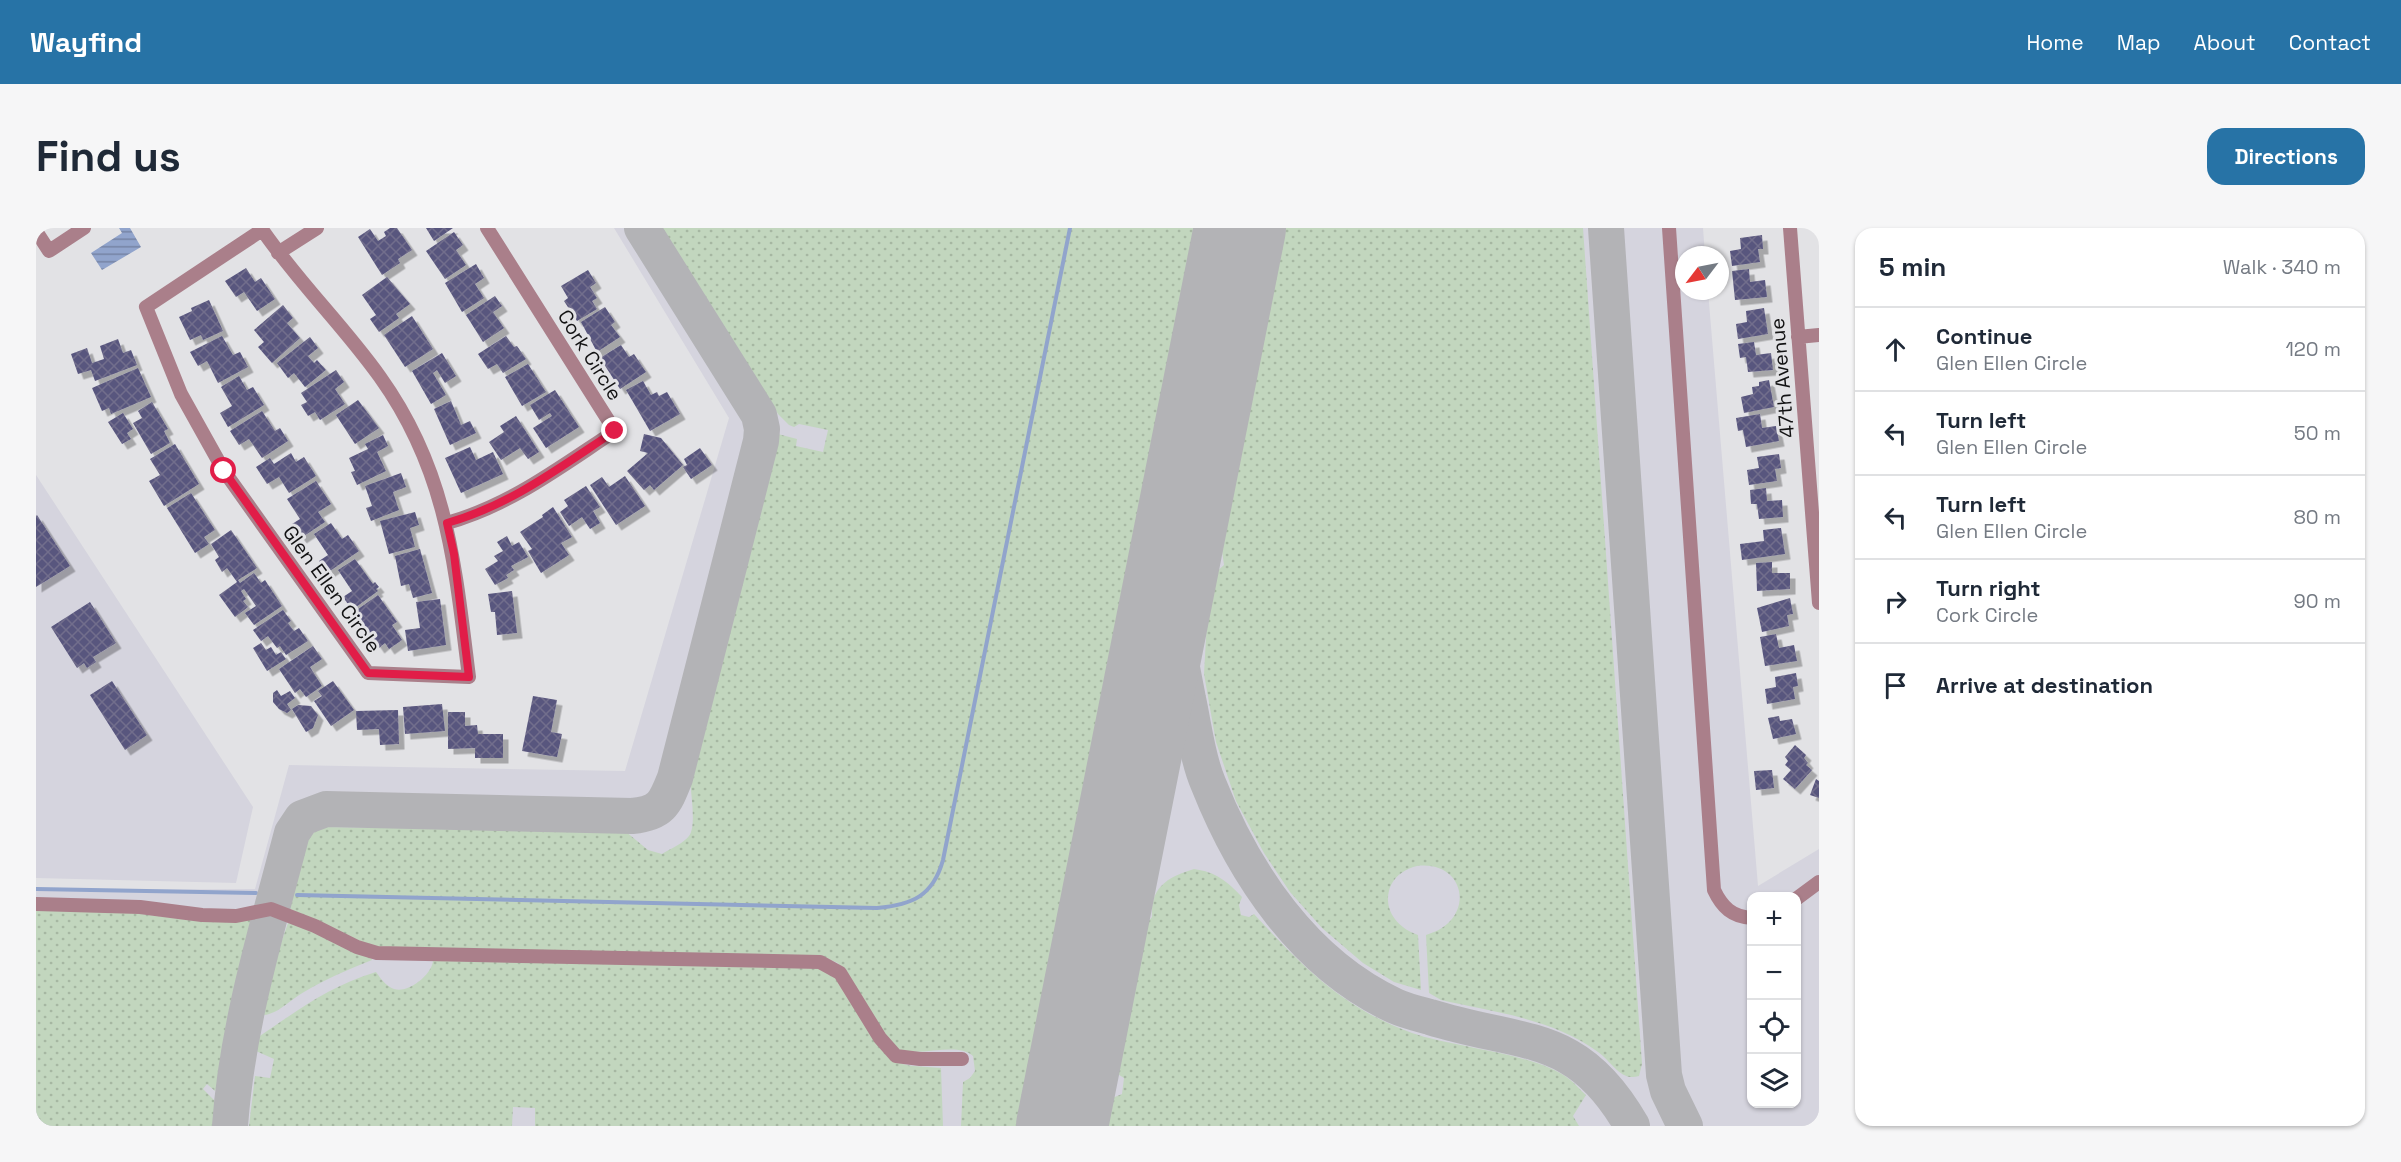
<!DOCTYPE html>
<html lang="en">
<head>
<meta charset="utf-8">
<style>
	body { margin:0; font-family:"Space Grotesk",sans-serif; background:#f6f6f7; color:#1f2937 }
	.controls { position:absolute; right:18px; bottom:18px; display:grid; overflow:hidden; border-radius:12px; box-shadow:0 2px 4px #0004 }
	.controls button { width:54px; height:54px; display:grid; place-items:center; padding:0; border:0; border-bottom:2px solid #e0e1e3; background:#fff; color:#1f2937; font:30px sans-serif }
	.compass { position:absolute; left:1639px; top:18px; width:54px; height:54px; border-radius:50%; background:#fff; box-shadow:0 2px 4px #0004; rotate:238deg }
	.stop { position:absolute; width:18px; height:18px; margin:-14px; border:4px solid #e11d48; border-radius:50%; background:#fff }
	.stop.end { background:#e11d48; border-color:#fff; box-shadow:0 2px 6px #0008 }
	.list { margin:0; padding:0; list-style:none }
	h2 { display:flex; justify-content:space-between; align-items:center; height:78px; margin:0; padding:0 24px; font-size:26px }
	h2 small { font-size:20px; font-weight:400; color:#747a83 }
	.list li { display:grid; grid-template-columns:39px 1fr auto; gap:18px; align-items:center; box-sizing:border-box; height:84px; padding:0 24px; border-top:2px solid #e0e1e3 }
	.list b { display:block; font-size:22px; white-space:nowrap }
	.list p { margin:0; font-size:20px; white-space:nowrap; color:#747a83 }
	.list em { font-size:20px; font-style:normal; color:#747a83 }
	.icon { flex:none; width:33px; height:33px; fill:none; stroke:currentColor; stroke-width:2; stroke-linecap:round; stroke-linejoin:round }
	.map { position:relative; flex:none; width:1783px; height:898px; overflow:hidden; border-radius:18px }
	header { display:flex; align-items:center; gap:36px; box-sizing:border-box; height:84px; padding:0 30px; background:#2773a6; color:#fff }
	header strong { font-size:28px }
	nav { display:flex; gap:33px; margin-inline-start:auto; font-size:21px }
	.intro { display:flex; align-items:center; justify-content:space-between; box-sizing:border-box; height:144px; padding:0 36px }
	h1 { margin:0; font-size:42px }
	.button { padding:15px 27px; border-radius:18px; background:#2773a6; color:#fff; font-size:21px; font-weight:700 }
	main { display:flex; gap:36px; padding:0 36px }
	aside { flex:1; background:#fff; border-radius:18px; box-shadow:0 2px 4px #0004 }
	.map>svg:first-child { display:block }
	.built { fill:#d5d4de; fill-rule:evenodd }
	.grass { fill:url(#grass-dots) }
	.water { fill:url(#water-rules) }
	.lines { fill:none; stroke-linecap:round; stroke-linejoin:round }
	.stream { stroke:#91a4cc; stroke-width:4 }
	.taxiway { stroke:#b3b3b6; stroke-width:36 }
	.runway { stroke:#b3b3b6; stroke-width:92 }
	.building { fill:url(#building-cross-hatch); filter:url(#shadow) }
	.minor { stroke:#aa7f8a; stroke-width:14 }
	.route { stroke:#e11d48; stroke-width:8 }
	.labels { text-anchor:middle; dominant-baseline:central; stroke-width:6; stroke-linejoin:round; paint-order:stroke }
	.street-label { font-size:20px; fill:#121213; stroke:#e2e2e5 }
</style>
</head>
<body>
<header>
<strong>Wayfind</strong>
<nav><a>Home</a><a>Map</a><a>About</a><a>Contact</a></nav>
</header>
<div class="intro"><h1>Find us</h1><a class="button">Directions</a></div>
<main>
<div class="map">
<svg width="1783" height="898" viewBox="0 0 1783 898">
	<defs>
		<pattern id="grass-dots" width="8" height="8" patternUnits="userSpaceOnUse" patternTransform="scale(1.5)"><rect width="8" height="8" fill="#c2d6be"/><path d="M2 2h.1M6 6h.1" fill="none" stroke="#a6b7a2" stroke-width="1.8" stroke-linecap="round"/></pattern>
		<pattern id="water-rules" width="6" height="5" patternUnits="userSpaceOnUse" patternTransform="scale(1.5)"><rect width="6" height="5" fill="#91a4cc"/><path d="M0 2.5h6" fill="none" stroke="#7584a4"/></pattern>
		<pattern id="building-cross-hatch" width="8" height="8" patternUnits="userSpaceOnUse" patternTransform="scale(1.5)"><rect width="8" height="8" fill="#59567e"/><path d="M0 0l8 8M0 8l8-8" fill="none" stroke="#716e8c"/></pattern>
		<filter id="shadow"><feDropShadow dx="5.5" dy="5.5" stdDeviation="0" flood-color="#0004"/></filter>
	</defs>
	<rect width="100%" height="100%" fill="#e2e2e5"/>
	<!-- built -->
	<path class="built" d="M578,0h1089l2,27h-21v36h24l50,595 61,-37v277h-1783v-236l219,-1 34,-124 336,6 104,-353zM1716,668h44v208h-44z
		M0,247l217,332 -17,76 -200,-5z"/>
	<!-- grass -->
	<path class="grass" d="M625,0h538l-176,898h-62l2,-44 7,-4 5,-7 -2,-15c-18,-16 -56,4 -80,-9l-55,-84 -14,-6 -446,-9 -41,-15 -25,-15 -22,-7c3,-25 6,-76 34,-84l301,4 23,19 14,4c8,-5 22,-11 27,-18 8,-10 1,-46 1,-61l88,-341 19,5 -1,7 27,6 5,-22 -29,-6 -5,3 -5,-2 -11,-11z
		M1244,0h303l59,836 -3,12c-18,6 -27,-14 -41,-24 -44,-33 -104,-40 -157,-52l-12,-7 -3,-58c51,-14 41,-75 -9,-69 -10,2 -21,9 -26,19 -10,23 6,43 27,50l3,55 -27,-8 -31,-19 -41,-35 -32,-36 -26,-39 -28,-52 -20,-59 -12,-68 4,-72 6,-28 10,-9 -2,-14 -5,-7z
		M1158,641c22,3 33,12 48,28l-3,8 2,10 8,2 5,-3c49,53 89,94 158,119 43,15 124,20 157,46 6,4 11,11 17,16l-13,21 6,10h-473l4,-27 12,-5 2,-16 -8,-5 26,-144 10,-12c-2,-30 16,-40 42,-48z
		M0,681l97,4 75,9 41,-3 8,6 -33,141 -9,25 -8,-7 -4,5 12,12 -2,25h-177z
		M252,695l20,5 63,28 1,4c-23,9 -46,19 -68,32 -13,7 -26,22 -40,23l3,-32z
		M397,731l388,8 17,12 50,78c13,11 36,9 53,11l2,58h-408v-18l-22,-1 -1,19h-263l6,-50 15,2 4,-19 -18,-8 1,-13c40,-27 72,-52 119,-66 5,7 10,14 18,17 15,5 40,-16 39,-30z"/>
	<!-- water -->
	<path class="water" d="M83,0h11l11,19 -39,23 -11,-17 31,-20z"/>
	<g class="lines">
		<!-- stream -->
		<path class="stream" d="M0,661l220,4
			M261,667l580,13c35,-3 56,-12 66,-48l127,-632"/>
		<!-- taxiway -->
		<path class="taxiway" d="M1570,0l58,847 4,16 17,35
			M1144,300c-1,24 -5,48 -5,72 -1,33 7,67 13,99 6,27 9,58 20,84 36,91 96,181 187,223 11,5 24,8 35,11 92,29 147,12 202,109
			M194,898c7,-100 37,-197 62,-293l10,-15 24,-9 306,7c30,-3 33,-13 43,-38l86,-337 1,-12 -3,-14 -117,-187"/>
		<!-- runway -->
		<path class="runway" d="M1026,898l178,-898"/>
	</g>
	<!-- building -->
	<path class="building" d="M354,0h7l15,22 -14,9 2,4 -18,12 -24,-38 12,-8 8,12 8,-5 -2,-4z
		M390,0h27l-19,13z
		M418,4l9,13 -7,5 10,15 -21,14 -19,-28z
		M1726,7l1,14h-5l2,13 -28,4 -2,-15 11,-2 -1,-11z
		M440,36l8,14 -9,6 9,14 -22,14 -17,-29z
		M210,40l9,14 6,-4 14,21 -18,12 -13,-19 -8,5 -11,-16z
		M1713,41l1,13 15,-2 2,17 -32,3 -3,-29z
		M552,42l8,13 -6,4 7,11 -5,3 5,8 -20,12 -13,-20 4,-3 -7,-12z
		M351,49l23,27 -14,10 3,4 -20,14 -9,-13 6,-4 -14,-20z
		M459,68l7,10 -9,6 11,16 -21,14 -17,-27z
		M173,72l14,31 -20,9 -2,-5 -11,5 -11,-23 13,-6 -1,-3z
		M247,77l10,13 -6,5 13,15 -28,25 -14,-16 6,-5 -10,-12z
		M569,79l10,15 -4,3 9,12 -23,15 -16,-30z
		M1728,80l4,26 -30,5 -2,-15 11,-2 -1,-11z
		M376,88l21,33 -28,18 -21,-32z
		M186,108l11,19 7,-3 8,15 -30,16 -11,-22 -9,5 -8,-14z
		M470,108l8,11 3,-1 9,13 -23,14 -6,-9 -9,5 -10,-15z
		M274,109l8,11 -10,8 6,7 3,-3 9,10 -21,17 -11,-14 -6,5 -11,-15z
		M82,111l5,14 8,-3 6,15 -42,16 -4,-11 -13,4 -7,-20 16,-6 5,15 12,-4 -4,-13z
		M1718,114l2,13 15,-2 2,17 -25,2 -2,-15 -6,1 -2,-14z
		M585,117l8,12 5,-3 12,18 -26,17 -20,-31z
		M406,125l14,23 -11,7 -8,-13 -4,3 13,22 -15,9 -19,-33z
		M492,136l18,28 -24,14 -17,-29z
		M102,140l13,29 -40,17 -2,-6 -7,3 -10,-23z
		M300,142l8,12 -9,7 10,15 -25,16 -5,-8 -7,4 -7,-11 6,-3 -6,-9z
		M203,148l8,14 6,-3 11,18 -36,22 -8,-14 12,-7 -11,-19z
		M1733,152l5,27 -30,6 -3,-16 12,-3 -1,-7 7,-1v-4z
		M607,153l8,14 6,-3 2,4 8,-4 13,22 -30,17 -24,-41z
		M519,162l24,37 -33,21 -13,-20 19,-12 -2,-3 -11,7 -9,-15z
		M322,172l21,28 -24,16 -19,-29z
		M415,173l10,24 9,-4 6,12 -26,12 -16,-36z
		M116,174l16,27 -4,2 6,12 -19,11 -18,-31 9,-5 -4,-7z
		M226,183l13,20 5,-3 8,13 -26,17 -13,-19 -10,6 -9,-14z
		M87,185l10,16 -6,4 4,6 -9,5 -14,-22z
		M1724,186l2,14 14,-2 3,15 -33,6 -3,-17 -5,1 -2,-13z
		M480,188l23,36 -11,7 -8,-11 -19,12 -12,-18 15,-10 -4,-6z
		M608,206l17,4 22,27 -29,25 -4,-5 -6,5 -17,-19 21,-18 -8,-2z
		M347,207l5,11 -11,6 9,19 -29,14 -6,-13 4,-1 -6,-13 19,-9 -3,-5z
		M139,216l24,40 -35,22 -15,-25 11,-6 -10,-16z
		M434,219l6,13 17,-8 10,22 -42,19 -16,-35z
		M664,220l12,17 -21,14 -8,-12 4,-2 -3,-6z
		M255,225l5,9 8,-5 12,19 -27,17 -10,-16 -12,7 -11,-17 14,-9 4,6z
		M1743,226l2,14 -6,1 2,12 -28,4 -2,-15 12,-2 -2,-11z
		M365,245l5,14 -13,5 6,18 -28,11 -5,-13 6,-2 -7,-20z
		M589,248l20,30 -29,19 -26,-40 12,-8 7,10z
		M280,253l15,23 -13,8 7,10 -24,16 -9,-14 8,-5 -13,-20z
		M550,258l14,21 -7,4 7,12 -10,6 -8,-12 -13,9 -9,-14 8,-6 -4,-6z
		M1730,260l1,13 15,-1 1,17 -24,2 -2,-15h-6l-1,-14z
		M155,265l24,37 -11,7 5,7 -14,9 -28,-45z
		M517,279l19,30 -11,6 8,12 -28,18 -13,-22 4,-2 -12,-17 23,-15 -1,-2z
		M379,284l4,13 -9,3 5,19 -26,7 -9,-33z
		M1,287l33,51 -34,21v-71z
		M295,295l11,16 6,-4 11,16 -32,22 -8,-12 9,-6 -14,-21z
		M1745,300l4,26 -43,6 -2,-16 24,-3 -1,-11z
		M195,302l26,38 -19,12 2,3 14,-10 7,10 4,-3 17,26 -28,19 -9,-12 11,-7 -12,-17 -3,2 5,8 -3,2 5,6 -13,10 -16,-22 18,-13 -10,-14 -5,4 -7,-12 4,-3 -8,-13z
		M471,308l5,10 7,-4 9,15 -17,9 3,4 -8,5 2,3 -13,7 -10,-16 13,-8 -4,-5 9,-5 -6,-9z
		M384,321l12,44 -19,5 -4,-14 -8,2 -6,-30z
		M319,331l18,25 2,-2 4,5 -3,2 2,2 -26,19 -9,-13 9,-6 -14,-21z
		M1736,334v11h18v16l-33,2 -1,-28z
		M476,363l5,42 -20,2 -2,-23h-4l-3,-18z
		M342,367l19,27 -5,3 10,15 -13,9 -4,-6 -6,5 -25,-36z
		M1754,370l3,16 -6,1 2,11 -27,6 -5,-24z
		M404,371l6,46 -38,6 -3,-21 15,-2 -4,-26z
		M54,374l26,41 -23,14 3,5 -9,6 -3,-5 -7,5 -26,-41z
		M247,382l8,11 -3,2 6,8 5,-3 9,13 -22,14 -6,-9 -3,2 -9,-12 -7,5 -8,-11z
		M1740,406l3,14 15,-3 3,16 -32,5 -5,-29z
		M225,415l5,7 5,-3 5,8 5,-3 5,7 -19,12 -14,-23z
		M277,418l9,13 -12,8 12,19 -16,11 -6,-8 -5,4 -16,-24z
		M1760,445l2,13 -5,1 2,12 -28,5 -2,-15 11,-2 -1,-10z
		M76,453l35,54 -22,15 -35,-55z
		M297,453l21,29 -23,16 -17,-25 8,-5 -4,-5z
		M241,462l4,6 9,-5 5,7 -8,6 4,6 -4,3 -8,-4 -6,-7v-9z
		M497,468l24,4 -6,32 11,2 -5,23 -35,-6z
		M406,476l3,27 -40,3 -2,-27z
		M262,477l13,1 7,9 -5,13 -7,4 -14,-23z
		M362,482l1,34 -19,1 -1,-16 -22,1 -1,-19z
		M412,484h17v14l12,-1 1,9h25v24h-28v-10l-27,1z
		M1743,488l1,5 12,-2 4,15 -23,5 -5,-21z
		M1759,517l11,10 -2,3 4,5 -2,2 6,5 -17,19 -12,-10 8,-9 -6,-5 3,-4 -3,-4z
		M1736,542l2,18 -18,2 -2,-19z
		M1780,551l3,2v17l-9,-3z"/>
	<g class="lines">
		<!-- minor -->
		<path class="minor" d="M225,0c36,53 82,97 119,149 68,95 75,189 89,300l-101,-4 -144,-202 -43,-77 -35,-87 116,-77
			M1633,0l45,662c8,17 18,27 38,28
			M1754,0l29,375
			M0,3l13,20 35,-23
			M242,25l39,-25
			M1762,109l21,-2
			M411,295c64,-18 113,-56 168,-92l-128,-203
			M1760,671l23,-17
			M0,676l104,3 62,8 34,1 35,-7 44,17 42,21 20,6 443,9 20,11 40,65 16,18 24,3h42"/>
	</g>
	<g class="lines">
		<!-- route -->
		<path class="route" d="M188,243l144,202 101,4 -15,-123 -7,-31c64,-18 113,-56 168,-92"/>
	</g>
	<g class="labels">
		<!-- street labels -->
		<g class="street-label">
			<text transform="translate(554 127) rotate(58)">Cork Circle</text>
			<text transform="translate(1746 150) rotate(-95)">47th Avenue</text>
			<text transform="translate(296 361) rotate(54)">Glen Ellen Circle</text>
		</g>
	</g>
</svg>
<div class="controls">
<button>+</button>
<button>−</button>
<button><svg class="icon" aria-label="locate" viewBox="0 0 24 24"><circle cx="12" cy="12" r="6"/><path d="M12 2v4M12 18v4M2 12h4M18 12h4"/></svg></button>
<button><svg class="icon" aria-label="layers" viewBox="0 0 24 24"><path d="M12 4l9 5-9 5-9-5zM3 14l9 5 9-5"/></svg></button>
</div>
<svg class="compass" viewBox="-18 -18 36 36"><path d="M0-13l5 13h-10z" fill="#e53935"/><path d="M0 13l5-13h-10z" fill="#747a83"/></svg>
<div class="stop" style="left:188px;top:243px"></div>
<div class="stop end" style="left:579px;top:203px"></div>
</div>
<aside>
<h2>5 min<small>Walk · 340 m</small></h2>
<ul class="list">
<li><svg class="icon" aria-label="ahead" viewBox="0 0 24 24"><path d="M12 20V5M6 11l6-6 6 6"/></svg><div><b>Continue</b><p>Glen Ellen Circle</p></div><em>120 m</em></li>
<li><svg class="icon" aria-label="left" viewBox="0 0 24 24"><path d="M17 20v-9H6M10 6l-5 5 5 5"/></svg><div><b>Turn left</b><p>Glen Ellen Circle</p></div><em>50 m</em></li>
<li><svg class="icon" aria-label="left" viewBox="0 0 24 24"><path d="M17 20v-9H6M10 6l-5 5 5 5"/></svg><div><b>Turn left</b><p>Glen Ellen Circle</p></div><em>80 m</em></li>
<li><svg class="icon" aria-label="right" viewBox="0 0 24 24"><path d="M7 20v-9h11M14 6l5 5-5 5"/></svg><div><b>Turn right</b><p>Cork Circle</p></div><em>90 m</em></li>
<li><svg class="icon" aria-label="arrive" viewBox="0 0 24 24"><path d="M6 21V4h12l-3 4 3 4H6"/></svg><div><b>Arrive at destination</b></div></li>
</ul>
</aside>
</main>
</body>
</html>
